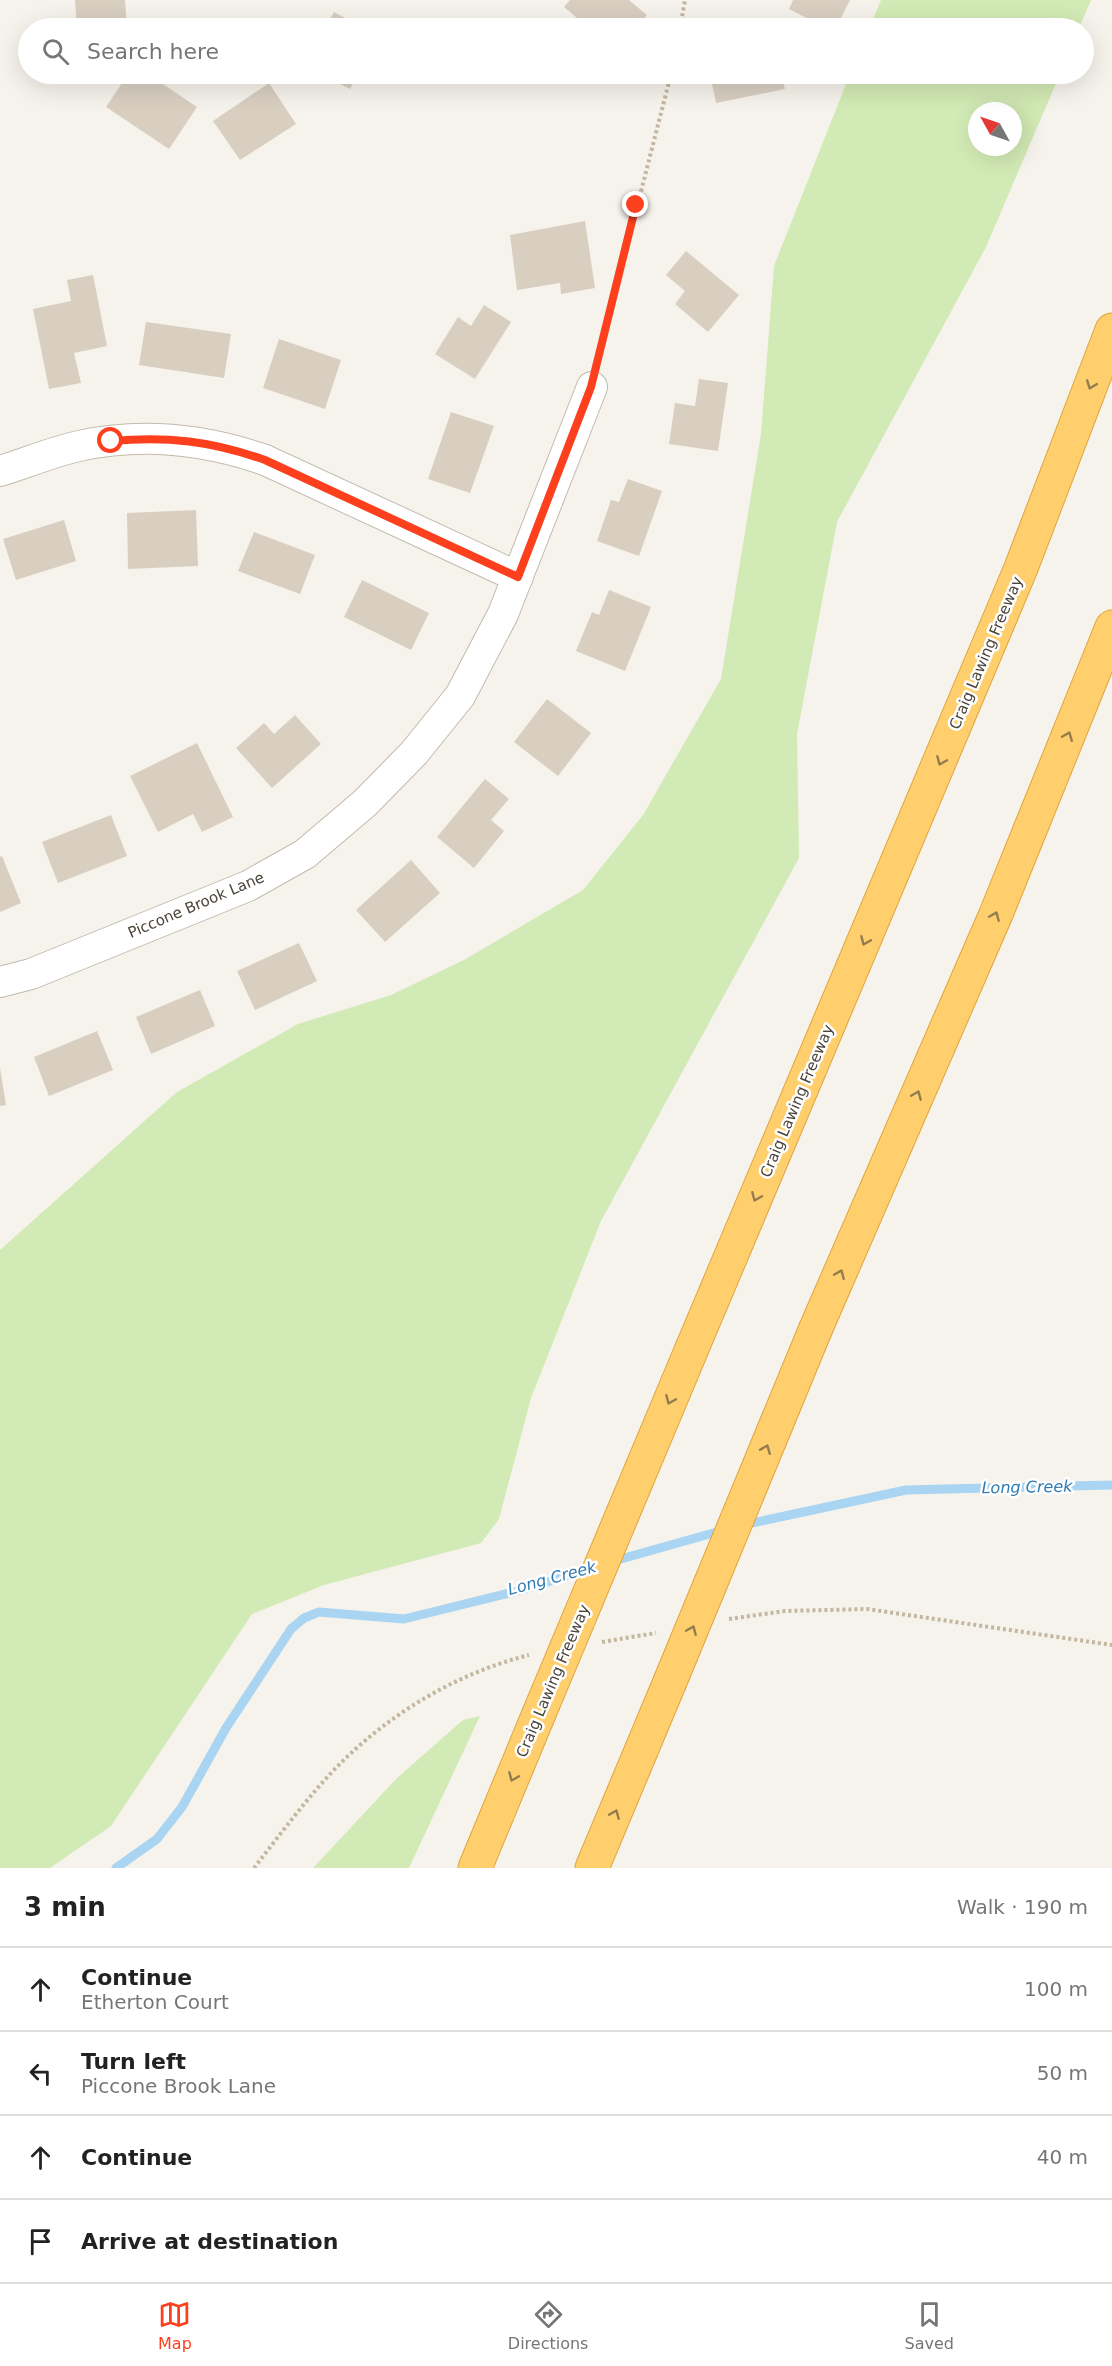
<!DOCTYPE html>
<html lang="en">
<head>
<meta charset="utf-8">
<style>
	body { margin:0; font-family:"DejaVu Sans",sans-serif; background:#f6f6f6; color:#222 }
	.compass { position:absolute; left:968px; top:102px; width:54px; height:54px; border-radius:50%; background:#fff; box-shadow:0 6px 24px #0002; rotate:310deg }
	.stop { position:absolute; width:18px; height:18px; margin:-14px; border:4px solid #fc3f1d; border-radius:50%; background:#fff }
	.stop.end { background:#fc3f1d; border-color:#fff; box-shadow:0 2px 6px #0008 }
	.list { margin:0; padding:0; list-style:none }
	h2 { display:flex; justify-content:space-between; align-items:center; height:78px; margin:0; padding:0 24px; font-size:26px }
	h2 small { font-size:20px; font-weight:400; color:#767676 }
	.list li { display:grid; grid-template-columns:39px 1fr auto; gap:18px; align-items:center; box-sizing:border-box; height:84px; padding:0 24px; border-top:2px solid #e0e0e0 }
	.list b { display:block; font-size:22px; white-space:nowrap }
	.list p { margin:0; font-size:20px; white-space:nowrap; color:#767676 }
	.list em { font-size:20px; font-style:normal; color:#767676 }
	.icon { flex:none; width:33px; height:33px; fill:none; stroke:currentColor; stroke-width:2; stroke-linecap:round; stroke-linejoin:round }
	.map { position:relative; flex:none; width:1112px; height:1868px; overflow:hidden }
	.search { position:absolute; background:#fff; box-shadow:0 6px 24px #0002; left:18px; right:18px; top:18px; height:66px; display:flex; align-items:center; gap:15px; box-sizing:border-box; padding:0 21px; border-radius:33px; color:#767676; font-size:22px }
	.sheet { height:414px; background:#fff }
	nav { display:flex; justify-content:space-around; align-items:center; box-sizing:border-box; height:84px; border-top:2px solid #e0e0e0; background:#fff; font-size:16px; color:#767676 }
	nav a { display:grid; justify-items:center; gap:3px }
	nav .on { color:#fc3f1d }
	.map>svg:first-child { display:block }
	.green { fill:#d2eab5; fill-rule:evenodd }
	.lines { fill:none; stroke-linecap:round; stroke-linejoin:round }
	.stream { stroke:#a9d4f2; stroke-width:9 }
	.building { fill:#d8cfc1 }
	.minor-casing { stroke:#c2bbae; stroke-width:32 }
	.motorway-casing { stroke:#e0a43c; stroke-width:35 }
	.path { stroke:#c4b79f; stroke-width:4; stroke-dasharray:3 3; stroke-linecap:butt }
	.minor { stroke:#fff; stroke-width:30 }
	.motorway { stroke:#ffcf6e; stroke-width:33 }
	.motorway-bridge-casing { stroke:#e0a43c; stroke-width:35; stroke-linecap:butt }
	.motorway-bridge { stroke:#ffcf6e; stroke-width:33 }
	.oneway { stroke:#937c4e }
	.route { stroke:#fc3f1d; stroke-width:8 }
	.labels { text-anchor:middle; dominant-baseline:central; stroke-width:5; stroke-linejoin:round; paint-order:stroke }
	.street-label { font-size:15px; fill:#4b4439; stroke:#fff }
	.water-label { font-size:16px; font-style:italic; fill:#2e7ab2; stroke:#fff }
</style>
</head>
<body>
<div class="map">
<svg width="1112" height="1868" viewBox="0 0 1112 1868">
	<rect width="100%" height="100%" fill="#f6f3ec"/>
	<!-- green -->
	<path class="green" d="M881,0h210l-12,28h-210z
		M850,74h210l-74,173 -149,275 -40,212 2,124 -198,363 -70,177 -32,121 -18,24 -157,42 -72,29 -141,212 -61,42h-50v-618l177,-158 121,-68 93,-29 73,-35 119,-70 60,-75 78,-136 40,-245 13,-168zM977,111h36v36h-36z
		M480,1716l-71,152h-96l84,-90 66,-58z"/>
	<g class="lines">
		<!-- stream -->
		<path class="stream" d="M743,1525l163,-35 206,-5
			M610,1562l114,-32
			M116,1868l41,-29 25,-32 44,-79 65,-99 13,-11 15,-6 85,7 118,-29 70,-22"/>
	</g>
	<!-- building -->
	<path class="building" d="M75,0h50l2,28h-50z
		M570,0h59l18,15 -11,13h-47l-25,-21z
		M793,0h57l-14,28h-10l-37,-19z
		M334,12l30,16h-39z
		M128,74h20l49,33 -28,42 -63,-42z
		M321,74h37l-8,15z
		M710,74h71l4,15 -69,14z
		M269,83l27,41 -56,36 -27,-39z
		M585,221l10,67 -34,6 -1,-11 -43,7 -7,-55z
		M686,251l53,44 -31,37 -33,-28 10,-13 -19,-16z
		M93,275l14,71 -33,7 7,30 -32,6 -16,-80 38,-8 -4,-21z
		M484,305l27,17 -36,57 -40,-25 23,-37 13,9z
		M146,322l85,12 -7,44 -85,-13z
		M279,339l62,21 -16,49 -62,-21z
		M699,379l29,4 -10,68 -49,-7 6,-41 20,3z
		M451,412l43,14 -24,67 -42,-14z
		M628,479l34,12 -23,65 -42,-15 14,-41 8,2z
		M196,510l2,56 -70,3 -1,-56z
		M64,520l12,41 -60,19 -13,-41z
		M254,532l61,23 -15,39 -62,-23z
		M362,580l67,33 -18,37 -67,-33z
		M609,590l42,17 -26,64 -49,-20 16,-39 7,3z
		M547,699l44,34 -33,43 -44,-34z
		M295,715l26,29 -49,44 -36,-40 28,-25 10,11z
		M197,743l36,74 -31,15 -9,-18 -35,18 -28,-56z
		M485,779l24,20 -18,21 13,11 -30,37 -37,-31z
		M111,815l16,41 -69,27 -16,-41z
		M2,856l19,47 -21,9v-55z
		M411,860l29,33 -55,49 -29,-32z
		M299,943l18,38 -62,29 -18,-39z
		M200,990l15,36 -64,28 -15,-37z
		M97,1031l16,39 -64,26 -15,-39z
		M0,1068l6,37 -6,1z"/>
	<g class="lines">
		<!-- minor casing -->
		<g class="minor-casing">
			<path id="minor" d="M0,471c26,-8 52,-19 79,-25 64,-14 125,-7 186,14l253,117
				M0,982l31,-8 217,-88 57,-32 60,-51 49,-50 46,-57 43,-82 89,-227"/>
		</g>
		<!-- motorway casing -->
		<g class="motorway-casing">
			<path id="motorway" d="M816,1328l180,-414 116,-287
				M693,1346l328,-778 91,-238
				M475,1868l68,-164
				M592,1868l77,-184"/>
		</g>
		<!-- path -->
		<path class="path" d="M680,28l5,-28
			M598,360l73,-286
			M729,1619l56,-8 82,-2 245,36
			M602,1642l54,-9
			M254,1868c25,-32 50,-66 78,-96 53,-56 122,-98 197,-117"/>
		<!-- minor -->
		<use href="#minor" class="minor"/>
		<!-- motorway -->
		<use href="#motorway" class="motorway"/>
		<!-- motorway-bridge casing -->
		<g class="motorway-bridge-casing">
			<path id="motorway-bridge" d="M669,1684l147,-356
				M543,1704l150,-358"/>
		</g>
		<!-- motorway-bridge -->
		<use href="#motorway-bridge" class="motorway-bridge"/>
	</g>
	<!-- one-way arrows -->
	<defs><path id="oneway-chevron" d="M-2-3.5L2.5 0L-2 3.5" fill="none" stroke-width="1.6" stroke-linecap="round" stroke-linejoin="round" transform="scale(1.5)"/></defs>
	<g class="oneway">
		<use href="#oneway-chevron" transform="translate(1091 385) rotate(111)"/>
		<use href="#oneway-chevron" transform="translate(1068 736) rotate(-68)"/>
		<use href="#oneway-chevron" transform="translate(941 761) rotate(113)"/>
		<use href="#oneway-chevron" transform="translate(995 916) rotate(-67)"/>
		<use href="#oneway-chevron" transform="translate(865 941) rotate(113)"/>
		<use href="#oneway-chevron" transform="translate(917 1095) rotate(-67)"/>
		<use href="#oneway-chevron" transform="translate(756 1197) rotate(113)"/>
		<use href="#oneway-chevron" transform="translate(840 1274) rotate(-67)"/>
		<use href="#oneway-chevron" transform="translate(670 1400) rotate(113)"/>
		<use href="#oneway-chevron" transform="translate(766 1449) rotate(-68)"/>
		<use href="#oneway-chevron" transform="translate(692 1630) rotate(-67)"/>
		<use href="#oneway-chevron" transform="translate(513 1777) rotate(113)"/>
		<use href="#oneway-chevron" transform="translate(615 1814) rotate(-67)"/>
	</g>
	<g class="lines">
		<!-- route -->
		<path class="route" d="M111,441c57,-5 100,0 154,19l253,117 73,-190 45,-182"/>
	</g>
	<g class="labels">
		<!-- street labels -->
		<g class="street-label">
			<text transform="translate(986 653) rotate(-67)">Craig Lawing Freeway</text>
			<text transform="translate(196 905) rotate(-23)">Piccone Brook Lane</text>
			<text transform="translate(797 1101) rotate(-67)">Craig Lawing Freeway</text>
			<text transform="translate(553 1681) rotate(-67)">Craig Lawing Freeway</text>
		</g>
		<!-- water labels -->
		<g class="water-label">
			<text transform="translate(1027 1487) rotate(-1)">Long Creek</text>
			<text transform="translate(552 1578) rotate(-15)">Long Creek</text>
		</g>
	</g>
</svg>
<svg class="compass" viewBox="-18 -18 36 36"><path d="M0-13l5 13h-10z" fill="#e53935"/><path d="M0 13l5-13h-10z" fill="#767676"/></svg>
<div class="stop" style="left:111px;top:441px"></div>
<div class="stop end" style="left:636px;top:205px"></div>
<div class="search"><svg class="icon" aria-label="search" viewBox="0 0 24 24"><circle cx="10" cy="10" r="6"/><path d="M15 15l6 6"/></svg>Search here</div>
</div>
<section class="sheet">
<h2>3 min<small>Walk · 190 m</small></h2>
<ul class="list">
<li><svg class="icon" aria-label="ahead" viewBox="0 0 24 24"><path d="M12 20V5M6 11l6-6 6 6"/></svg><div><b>Continue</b><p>Etherton Court</p></div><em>100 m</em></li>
<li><svg class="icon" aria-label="left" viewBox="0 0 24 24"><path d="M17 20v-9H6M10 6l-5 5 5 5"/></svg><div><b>Turn left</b><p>Piccone Brook Lane</p></div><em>50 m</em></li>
<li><svg class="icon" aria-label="ahead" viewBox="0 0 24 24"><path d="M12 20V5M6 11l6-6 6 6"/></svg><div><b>Continue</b></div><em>40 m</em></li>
<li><svg class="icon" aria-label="arrive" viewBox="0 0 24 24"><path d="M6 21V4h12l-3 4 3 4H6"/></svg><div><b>Arrive at destination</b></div></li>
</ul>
</section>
<nav>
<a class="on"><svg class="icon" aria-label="map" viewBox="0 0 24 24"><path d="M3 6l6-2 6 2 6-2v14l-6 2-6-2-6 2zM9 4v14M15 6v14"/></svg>Map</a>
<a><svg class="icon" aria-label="directions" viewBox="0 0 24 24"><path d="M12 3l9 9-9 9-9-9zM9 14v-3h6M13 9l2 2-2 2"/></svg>Directions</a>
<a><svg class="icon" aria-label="saved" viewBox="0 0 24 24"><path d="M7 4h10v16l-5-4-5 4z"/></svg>Saved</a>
</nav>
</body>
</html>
